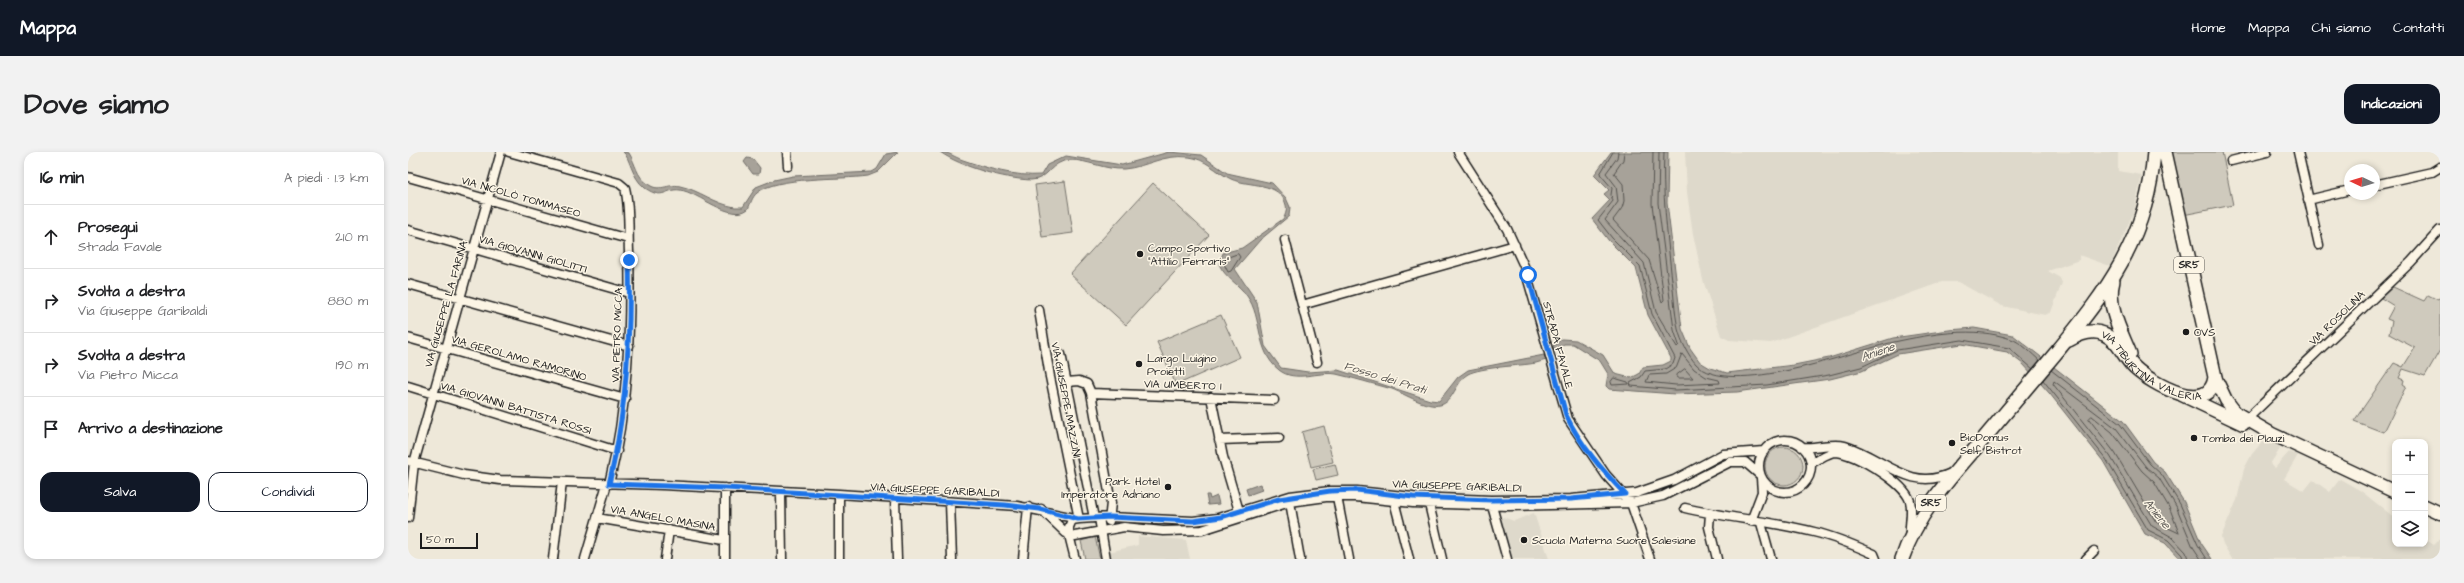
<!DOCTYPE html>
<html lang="it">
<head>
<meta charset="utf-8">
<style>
	body { margin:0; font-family:"Architects Daughter",sans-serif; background:#f2f2f2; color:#202124 }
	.controls { position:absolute; right:12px; bottom:12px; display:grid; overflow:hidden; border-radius:8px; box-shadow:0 2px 6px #0003 }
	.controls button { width:36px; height:36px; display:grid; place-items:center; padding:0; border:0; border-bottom:1px solid #e0e0e0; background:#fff; color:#202124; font:20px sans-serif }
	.compass { position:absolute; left:1936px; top:12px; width:36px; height:36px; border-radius:50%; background:#fff; box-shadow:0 2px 6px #0003; rotate:274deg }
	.scale { position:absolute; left:12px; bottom:10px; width:58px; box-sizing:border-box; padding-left:4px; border:2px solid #1c1c1c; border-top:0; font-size:11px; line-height:14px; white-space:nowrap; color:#1c1c1c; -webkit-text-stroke:3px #fcf5e5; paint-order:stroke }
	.stop { position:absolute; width:12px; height:12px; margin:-9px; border:3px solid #1a73e8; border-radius:50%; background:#fff }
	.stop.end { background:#1a73e8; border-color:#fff; box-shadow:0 1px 4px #0008 }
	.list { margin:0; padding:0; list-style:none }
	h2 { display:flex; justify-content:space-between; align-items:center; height:52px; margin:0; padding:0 16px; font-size:17px }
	h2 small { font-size:13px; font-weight:400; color:#757577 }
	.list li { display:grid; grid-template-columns:26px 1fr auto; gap:12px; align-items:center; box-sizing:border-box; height:64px; padding:0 16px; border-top:1px solid #e0e0e0 }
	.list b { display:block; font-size:15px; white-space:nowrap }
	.list p { margin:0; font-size:13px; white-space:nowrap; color:#757577 }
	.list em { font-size:13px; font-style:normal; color:#757577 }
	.actions { display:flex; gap:8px; padding:12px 16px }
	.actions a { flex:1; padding:9px 0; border:1px solid #111827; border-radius:12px; text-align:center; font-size:14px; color:#111827 }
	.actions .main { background:#111827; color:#fff }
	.icon { flex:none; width:22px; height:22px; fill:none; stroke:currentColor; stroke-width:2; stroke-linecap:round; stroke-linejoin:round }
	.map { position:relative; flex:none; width:2032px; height:407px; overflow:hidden; border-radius:12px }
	header { display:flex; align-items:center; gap:24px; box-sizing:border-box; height:56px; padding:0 20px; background:#111827; color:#fff }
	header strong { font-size:19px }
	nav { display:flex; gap:22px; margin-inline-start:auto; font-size:14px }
	.intro { display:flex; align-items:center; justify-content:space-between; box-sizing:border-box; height:96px; padding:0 24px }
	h1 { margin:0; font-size:28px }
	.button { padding:10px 18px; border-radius:12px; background:#111827; color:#fff; font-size:14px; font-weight:700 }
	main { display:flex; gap:24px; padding:0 24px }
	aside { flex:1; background:#fff; border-radius:12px; box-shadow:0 2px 6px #0003 }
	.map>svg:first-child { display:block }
	.built { fill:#ded9cb }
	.green { fill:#cfcabd; stroke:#76736c }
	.water { fill:#a7a299; stroke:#6f6c67 }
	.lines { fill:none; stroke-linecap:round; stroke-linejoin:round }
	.shore { stroke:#54524e; stroke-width:1 }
	.minor-casing { stroke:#1c1c1c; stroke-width:11 }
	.secondary-casing { stroke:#1c1c1c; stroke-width:15 }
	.primary-casing { stroke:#1c1c1c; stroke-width:16 }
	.minor { stroke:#fcf5e5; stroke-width:8 }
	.secondary { stroke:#fcf5e5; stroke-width:12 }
	.primary { stroke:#fcf5e5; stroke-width:13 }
	.route { stroke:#1a73e8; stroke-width:5 }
	.poi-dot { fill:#1c1c1c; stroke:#fcf5e5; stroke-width:1.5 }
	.labels { text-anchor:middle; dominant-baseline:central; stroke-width:3; stroke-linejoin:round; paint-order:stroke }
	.shield { fill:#fcf5e5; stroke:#5f5d58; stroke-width:1 }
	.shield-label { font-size:10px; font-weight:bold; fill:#1c1c1c }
	.street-label { font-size:11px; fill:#1c1c1c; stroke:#fcf5e5 }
	.poi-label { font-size:11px; fill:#1c1c1c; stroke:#fcf5e5; text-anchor:start }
	.water-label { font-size:12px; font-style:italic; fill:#5b5854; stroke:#fcf5e5 }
</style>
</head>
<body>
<header>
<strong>Mappa</strong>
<nav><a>Home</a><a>Mappa</a><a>Chi siamo</a><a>Contatti</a></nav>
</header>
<div class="intro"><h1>Dove siamo</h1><a class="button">Indicazioni</a></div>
<main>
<aside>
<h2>16 min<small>A piedi · 1.3 km</small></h2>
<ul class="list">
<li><svg class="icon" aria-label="ahead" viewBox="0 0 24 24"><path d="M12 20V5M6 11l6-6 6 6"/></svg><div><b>Prosegui</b><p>Strada Favale</p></div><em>210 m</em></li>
<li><svg class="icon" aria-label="right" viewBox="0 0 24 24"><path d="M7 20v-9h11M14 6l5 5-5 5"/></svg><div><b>Svolta a destra</b><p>Via Giuseppe Garibaldi</p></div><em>880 m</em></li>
<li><svg class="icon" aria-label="right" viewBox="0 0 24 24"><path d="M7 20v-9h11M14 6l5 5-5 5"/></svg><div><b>Svolta a destra</b><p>Via Pietro Micca</p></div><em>190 m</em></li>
<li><svg class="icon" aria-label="arrive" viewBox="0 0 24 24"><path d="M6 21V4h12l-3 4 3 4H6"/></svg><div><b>Arrivo a destinazione</b></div></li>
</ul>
<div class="actions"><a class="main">Salva</a><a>Condividi</a></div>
</aside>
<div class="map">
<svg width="2032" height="407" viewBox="0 0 2032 407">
	<rect width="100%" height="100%" fill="#eee8d9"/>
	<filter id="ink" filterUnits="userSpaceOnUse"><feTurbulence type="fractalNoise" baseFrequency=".025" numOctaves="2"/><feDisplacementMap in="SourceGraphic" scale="8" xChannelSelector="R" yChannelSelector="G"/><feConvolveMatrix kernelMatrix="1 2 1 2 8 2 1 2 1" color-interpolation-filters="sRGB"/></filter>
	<g filter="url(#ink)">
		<!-- built -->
		<path class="built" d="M1277,0h433v19l24,4 -8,36 -24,55 -31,-11v5l-31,11 12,7 2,5 -11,29 -6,3 -43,-9 -44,-24h-16l-171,61 -42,-3 -8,-4 -18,-56 -10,-46 -6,-42z
			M1856,288l15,5 1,4 -10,15 5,4 14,-16 9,3 -14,24 20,12 9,-11 17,12 10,-13 21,12 34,27v26h30v-5l9,6 6,-6v20h-208l-9,-15 -2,-7 16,-37 7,-31 8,-15z
			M1126,361l15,46h-38l-10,-39 2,-3 11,4z
			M730,384l48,4 4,19h-79l-2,-7 29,-7z"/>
		<!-- green -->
		<path class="green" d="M1762,0h52l11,53 -50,10z
			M657,29l8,52 -31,4 -7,-52z
			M745,31l56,52 -83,90 -56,-51z
			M1985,135l31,14 4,-6 10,5 2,-3v53l-15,26 -22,-7 -4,9 5,2 -1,4 3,2 -22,46 -4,-1 -26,-10 40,-58 9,4 12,-19 -26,-14 3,-13 -5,-2 7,-13 -13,-8z
			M813,163l19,42 -64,28 -19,-43z
			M916,274l9,36 -22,5 -9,-35z
			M1357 314a19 19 0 1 1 38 0a19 19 0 1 1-38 0Z
			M927,312l3,11 -22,5 -3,-11z
			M687,385l5,22h-15l-4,-18z"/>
		<!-- water -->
		<path class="water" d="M215,0l6,1c7,11 7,23 19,31 11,9 20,-1 32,2 19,4 35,18 55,21h8l13,-20 18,-7 19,-4 79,-4 5,-3 9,-15 12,-2 -20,20 -10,4c-27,4 -92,0 -111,17 -5,4 -6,10 -9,16 -17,14 -50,-17 -68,-19 -15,-2 -16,11 -35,-2 -14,-11 -15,-31 -22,-36z
			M532,0c9,0 14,5 23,8 23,8 53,17 78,15l6,-10 19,-9 56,9 47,-13 32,3 26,18 45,10 14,15 4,9 -1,9 -29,24 -25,29 22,33 8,44 16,22 27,4 30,-2 92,30 9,1 19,-24 10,-7 76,-15 2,5 -10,3c-16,3 -55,4 -68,11 -12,7 -15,29 -28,31 -14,3 -35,-11 -48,-16 -19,-5 -38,-11 -56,-15 -18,-3 -41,9 -57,-4 -24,-19 -16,-52 -32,-74 -8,-12 -22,-18 -28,-32l4,-11 19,-5 41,-29c3,-5 4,-9 3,-14 -6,-24 -38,-18 -55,-26 -15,-7 -25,-20 -42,-22 -27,-3 -42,10 -65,12 -19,1 -36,-9 -54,-9 -20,1 -21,20 -39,20 -26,-1 -70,-13 -91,-28z
			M1203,0h57l-1,51 15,126 8,19 10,14 10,6 17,5 67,-8 35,-7 64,-20 56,-8 25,-2 39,7 110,86 30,41 12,10 19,30 17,41 11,16h-32l-15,-16 -20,-9 -42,-73 -53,-67 -27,-30 -16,-12 -45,-8 -64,10 -36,17 -32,8 -93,13 -62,2 -66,-5 -3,-3 2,-12 -8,-13 -27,-17h-9l-10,7 -1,-5 9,-7 14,1 27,15 12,19 16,4 8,-4 4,-7 20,-2 8,-4v-3l-23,-43 -12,-47 -27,-27 -17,-22 18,-19 -6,-6 5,-4 -15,-15z
			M339,6l6,1 7,9 -1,6h-6l-9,-12z
			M852,332l2,6 -14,5 -2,-6z
			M798,343h3l1,4 7,-3 2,8 -11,1z"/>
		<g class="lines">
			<!-- shore -->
			<path class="shore" d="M1205,0l-13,22 12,14 -1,7 2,6 -15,19 14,18 28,28 12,48 23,44 -2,6 -8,5 -20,2 -4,6 -11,6 1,3 45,4 91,-5 62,-10 32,-8 36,-17 65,-10 47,8 24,21
				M1210,0l-1,6 -11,15 10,13 2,16 -13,18 39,43 12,49 21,35 2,-2 -5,-15 -16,-127 1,-51
				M1216,0l-1,8 -9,13 9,11 1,17 -2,7 -9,12 36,40 13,42 2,-2 -12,-96 1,-52
				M1256,0c-2,41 3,80 7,120 3,19 3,39 7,57 3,12 10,26 18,35 33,35 157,-13 198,-22 37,-8 80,-16 117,-3 10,3 21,15 29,22
				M830,102l2,3 -9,14 -3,1 -4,-8v-5z
				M1274,202l12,15 12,8 13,3 1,3 -44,2 -30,-3 3,-7 17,-1 10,-6z
				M1277,217l8,9h-16v-3z
				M1643,218l69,54 30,40 12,11 18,29 18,41 9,14
				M1206,226l14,4 1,2 -17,1 -1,-3z
				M1635,228l63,79 42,71 20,10 14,15 1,4
				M1684,264l20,16 30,39 12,11 16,27 9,24 -23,-11 -41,-69 -26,-34z
				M1780,407l-2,-7 -14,-15 -20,-11 -42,-70 -57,-72 1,-3 62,47 30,39 13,11 17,28 17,41 8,12"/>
			<!-- minor casing -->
			<g class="minor-casing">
				<path id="minor" d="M101,0l110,31 6,5c5,20 3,43 4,64 2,78 -1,155 -20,232
					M379,0l1,14
					M1050,0l49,77 17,37 44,153 38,56 25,28 19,56
					M1890,0l21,93
					M1823,9l36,-9
					M0,25l220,62
					M1966,33l58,-13 8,-5
					M1900,48l42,-10
					M0,78l221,63
					M877,88l32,122
					M0,132l221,62
					M894,153l213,-60
					M631,158l11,67 29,142
					M0,186l217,61
					M653,202l33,164
					M659,230l12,-1 8,3 4,9 20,110 -2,18
					M0,234l209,65
					M683,241l183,7
					M803,245l12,60 16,54
					M1839,267l164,-157 29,-32
					M811,288l60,-2
					M1351 314a26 26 0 1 1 52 0a26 26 0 1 1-52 0Z
					M1394,295c14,2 30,-5 43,-1 38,11 64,47 106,27
					M0,309l56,14 36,5 163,5 176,9 178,12 62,13 31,-2 83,4 25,-3 72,-22 40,-5h27l56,6 78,3 80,-1 66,-6 37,-13 49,-26 41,-3
					M1403,311c8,-3 16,-11 25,-11 19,1 68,30 74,49 3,11 -1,22 0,33
					M373,340l1,67
					M431,342v65
					M929,345l12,62
					M487,347l2,60
					M986,349l15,58
					M542,350l2,57
					M882,350l10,57
					M1021,352l13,55
					M1084,354l15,53
					M1277,356c42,10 86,13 129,24 21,5 40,13 60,22l2,5
					M633,357l25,24 9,3 49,-9 39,4 39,-1 88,-28 36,-5h30l57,6 96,3 122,-3 32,-7 67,-34h15l15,13
					M1302,362l-1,13 8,32
					M0,366l6,-55 87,-311
					M189,366l127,22
					M691,366l7,41
					M1343,369l11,-29 -1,-14
					M1353,371l10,36
					M145,407l9,-77
					M177,407l22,-75
					M257,407l4,-29
					M317,407v-71
					M615,407l5,-52
					M667,407l-6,-24v-8l3,-7 7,-1
					M1678,407l8,-8"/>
			</g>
			<!-- secondary casing -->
			<g class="secondary-casing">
				<path id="secondary" d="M1807,225l11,23 10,13 36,21 123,58
					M1774,243l61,29
					M2017,354l15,7"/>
			</g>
			<!-- primary casing -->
			<g class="primary-casing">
				<g id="primary">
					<path d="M1705,129c-7,24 8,51 17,73"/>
					<path id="s1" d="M1661,188c10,-6 24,-11 35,-6 15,6 20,24 31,34 16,15 75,49 80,9l-50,-225"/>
					<path d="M1494,407c14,-42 44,-77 73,-110 27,-32 53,-63 80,-95 52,-63 93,-116 99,-202"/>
				</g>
			</g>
			<!-- minor -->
			<use href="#minor" class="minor"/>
			<!-- secondary -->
			<use href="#secondary" class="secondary"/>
			<!-- primary -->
			<use href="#primary" class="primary"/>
		</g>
	</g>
	<g class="lines" filter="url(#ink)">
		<!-- route -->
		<path class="route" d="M221,108c2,76 -2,150 -20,224l117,4 279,17 35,4 38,10 32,-2 83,4 28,-4 58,-18 51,-8 27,-1 56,7 78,3 80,-1 54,-5c-22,-23 -45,-49 -59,-79l-38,-140"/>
	</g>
	<!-- markers -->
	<g class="poi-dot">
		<circle cx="732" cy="102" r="4"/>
		<circle cx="1778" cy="180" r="4"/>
		<circle cx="731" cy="212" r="4"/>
		<circle cx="1786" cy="286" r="4"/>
		<circle cx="1544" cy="291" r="4"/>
		<circle cx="760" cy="335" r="4"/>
		<circle cx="1116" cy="388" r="4"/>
	</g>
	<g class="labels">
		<!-- shield labels -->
		<g class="shield">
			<rect x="1766" y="105" width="30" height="16" rx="3"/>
			<rect x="1508" y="343" width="30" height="16" rx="3"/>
		</g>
		<g class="shield-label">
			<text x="1781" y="113">SR5</text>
			<text x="1523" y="351">SR5</text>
		</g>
		<!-- street labels -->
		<g class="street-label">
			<text transform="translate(113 45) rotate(16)">VIA NICOLÒ TOMMASEO</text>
			<text transform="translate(125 102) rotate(16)">VIA GIOVANNI GIOLITTI</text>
			<text transform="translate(38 152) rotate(-74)">VIA GIUSEPPE LA FARINA</text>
			<text transform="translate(1929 166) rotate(-44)">VIA ROSOLINA</text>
			<text transform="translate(209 183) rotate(-88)">VIA PIETRO MICCA</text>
			<text transform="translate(1150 193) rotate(75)">STRADA FAVALE</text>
			<text transform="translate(111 206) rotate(16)">VIA GEROLAMO RAMORINO</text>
			<text stroke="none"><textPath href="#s1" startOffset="96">VIA TIBURTINA VALERIA</textPath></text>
			<text transform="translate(775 233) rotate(2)">VIA UMBERTO I</text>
			<text transform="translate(658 248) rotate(79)">VIA GIUSEPPE MAZZINI</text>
			<text transform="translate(108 256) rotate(17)">VIA GIOVANNI BATTISTA ROSSI</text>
			<text transform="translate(1049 334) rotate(2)">VIA GIUSEPPE GARIBALDI</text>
			<text transform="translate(527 338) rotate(3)">VIA GIUSEPPE GARIBALDI</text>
			<text transform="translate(255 366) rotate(10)">VIA ANGELO MASINA</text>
		</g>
		<!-- poi labels -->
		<g class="poi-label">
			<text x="740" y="96">Campo Sportivo<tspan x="740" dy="13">"Attilio Ferraris"</tspan></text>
			<text x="1786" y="180">OVS</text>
			<text x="739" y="206">Largo Luigino<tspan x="739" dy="13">Proietti</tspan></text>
			<text x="1552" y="285">BioDomus<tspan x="1552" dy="13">Self Bistrot</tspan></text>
			<text x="1794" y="286">Tomba dei Plauzi</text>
			<text x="752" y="329" text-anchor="end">Park Hotel<tspan x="752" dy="13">Imperatore Adriano</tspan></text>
			<text x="1124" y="388">Scuola Materna Suore Salesiane</text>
		</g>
		<!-- water labels -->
		<g class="water-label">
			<text transform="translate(1470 200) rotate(-19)">Aniene</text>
			<text transform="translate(977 226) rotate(17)">Fosso dei Prati</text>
			<text transform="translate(1749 362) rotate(51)">Aniene</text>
		</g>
	</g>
</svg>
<div class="controls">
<button>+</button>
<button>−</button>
<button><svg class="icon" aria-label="layers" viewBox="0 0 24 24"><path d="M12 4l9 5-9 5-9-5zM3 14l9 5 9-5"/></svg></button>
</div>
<svg class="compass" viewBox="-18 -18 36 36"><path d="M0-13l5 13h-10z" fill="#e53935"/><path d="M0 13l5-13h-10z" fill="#757577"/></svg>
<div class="scale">50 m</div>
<div class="stop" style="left:1120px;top:123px"></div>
<div class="stop end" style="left:221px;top:108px"></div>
</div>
</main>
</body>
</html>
